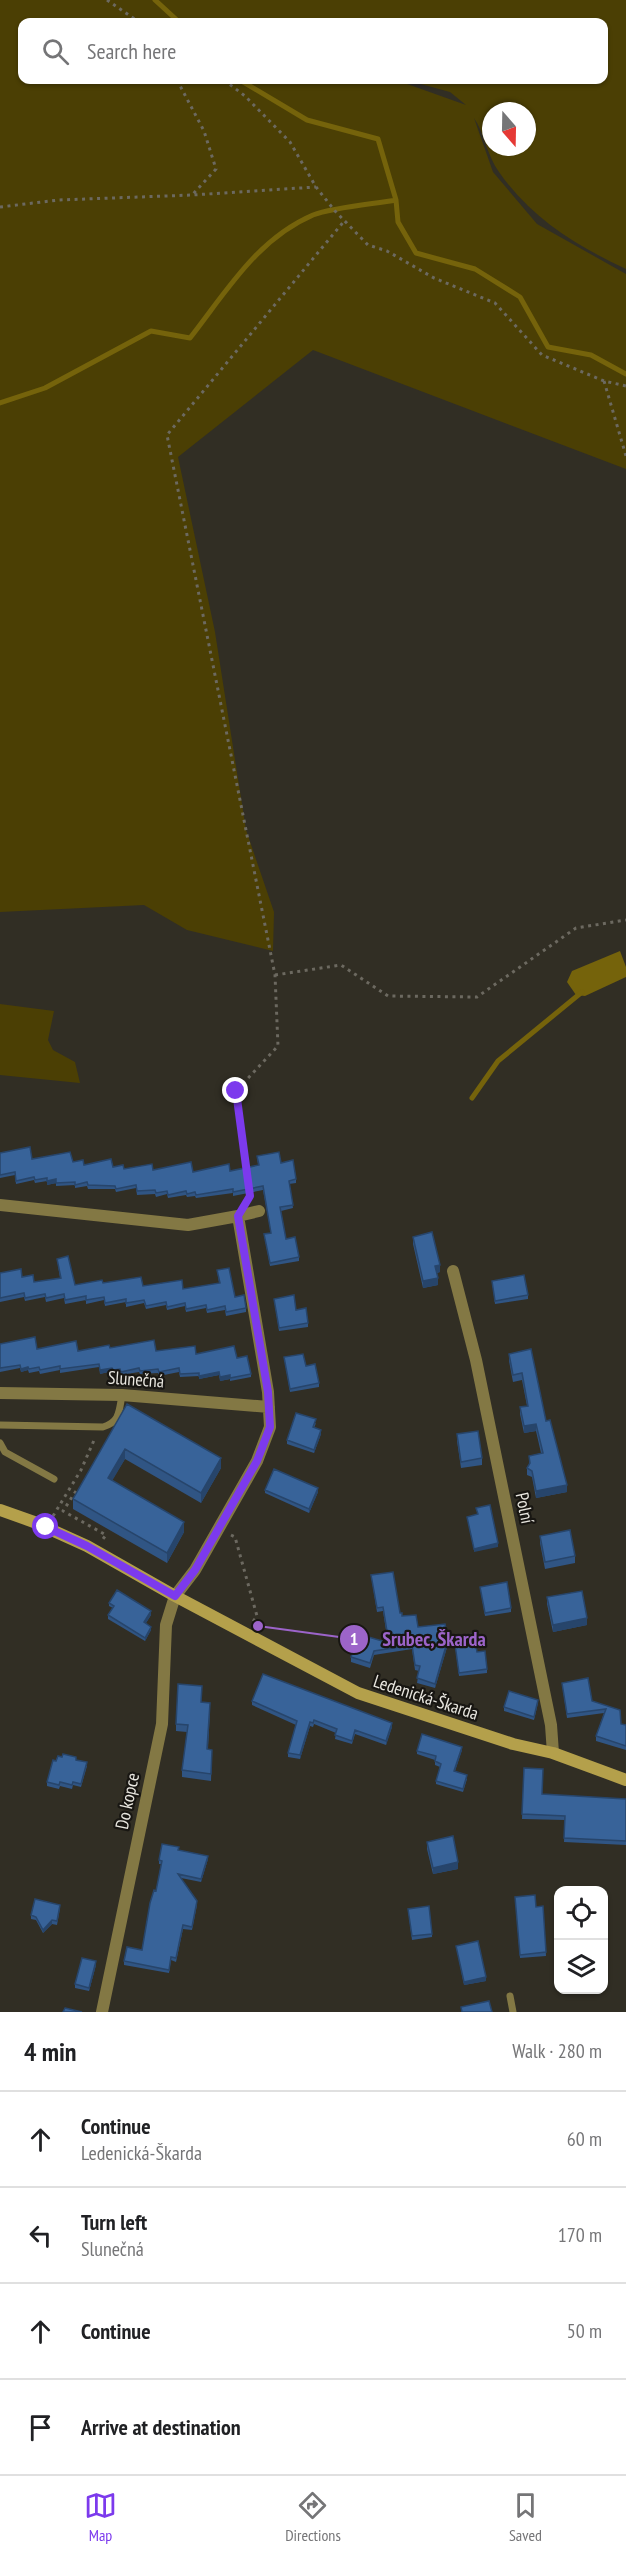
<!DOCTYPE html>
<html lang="en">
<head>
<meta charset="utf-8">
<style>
	body { margin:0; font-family:"PT Sans Narrow",sans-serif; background:#f6f6f6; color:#202124 }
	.controls { position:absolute; right:18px; bottom:18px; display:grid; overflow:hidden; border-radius:12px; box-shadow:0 2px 4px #0004 }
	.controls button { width:54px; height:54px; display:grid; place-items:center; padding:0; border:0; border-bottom:2px solid #e0e0e0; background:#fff; color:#202124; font:30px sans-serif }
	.compass { position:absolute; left:482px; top:102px; width:54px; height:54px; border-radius:50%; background:#fff; box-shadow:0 2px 4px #0004; rotate:160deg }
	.stop { position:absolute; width:18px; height:18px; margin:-14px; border:4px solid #7c3aed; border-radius:50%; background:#fff }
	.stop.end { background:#7c3aed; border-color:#fff; box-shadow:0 2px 6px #0008 }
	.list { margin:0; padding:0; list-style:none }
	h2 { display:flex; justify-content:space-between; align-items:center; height:78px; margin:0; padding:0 24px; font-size:26px }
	h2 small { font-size:20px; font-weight:400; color:#757577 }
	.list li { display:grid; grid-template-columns:39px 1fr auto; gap:18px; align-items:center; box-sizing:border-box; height:96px; padding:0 24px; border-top:2px solid #e0e0e0 }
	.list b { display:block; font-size:22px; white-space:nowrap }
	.list p { margin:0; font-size:20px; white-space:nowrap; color:#757577 }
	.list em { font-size:20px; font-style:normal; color:#757577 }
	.icon { flex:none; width:33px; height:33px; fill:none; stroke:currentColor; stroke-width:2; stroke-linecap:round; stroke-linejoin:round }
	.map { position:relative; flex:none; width:626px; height:2012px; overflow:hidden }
	.search { position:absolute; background:#fff; box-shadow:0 2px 4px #0004; left:18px; right:18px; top:18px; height:66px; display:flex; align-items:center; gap:15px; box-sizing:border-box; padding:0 21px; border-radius:12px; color:#757577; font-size:22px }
	.sheet { height:462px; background:#fff }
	nav { display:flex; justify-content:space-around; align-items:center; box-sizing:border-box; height:84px; border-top:2px solid #e0e0e0; background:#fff; font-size:16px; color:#757577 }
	nav a { display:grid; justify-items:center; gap:3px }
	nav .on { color:#7c3aed }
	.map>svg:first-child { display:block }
	.green { fill:#4b3f04; fill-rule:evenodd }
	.water { fill:#75630b }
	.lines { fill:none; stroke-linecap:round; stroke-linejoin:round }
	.stream { stroke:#75630b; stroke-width:5 }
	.path { stroke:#6c6960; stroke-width:3; stroke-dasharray:3 4.5; stroke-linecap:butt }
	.lane { stroke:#837844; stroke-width:7 }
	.street { stroke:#837844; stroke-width:12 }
	.secondary { stroke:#b4a04b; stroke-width:12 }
	.wall { fill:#305584 }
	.shaded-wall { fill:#27456b }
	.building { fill:#386399; stroke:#27456b; stroke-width:1.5 }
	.route { stroke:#7c3aed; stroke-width:8 }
	.labels { text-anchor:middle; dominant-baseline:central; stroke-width:4.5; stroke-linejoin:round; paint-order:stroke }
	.street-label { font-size:18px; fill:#e9e7e0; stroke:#181612 }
	.leader { fill:none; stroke:#9c64c9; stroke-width:2 }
	.callout-dot { fill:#9c64c9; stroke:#181612; stroke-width:2 }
	.mark-label { font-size:18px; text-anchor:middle; font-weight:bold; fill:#fff }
	.callout-label { font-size:20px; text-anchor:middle; font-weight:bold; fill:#9c64c9; stroke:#181612; stroke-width:4.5; stroke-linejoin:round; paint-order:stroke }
</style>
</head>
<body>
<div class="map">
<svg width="626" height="2012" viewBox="0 0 626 2012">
	<rect width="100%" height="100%" fill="#312e24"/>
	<!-- green -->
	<path class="green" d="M0,0h626v269c-51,-24 -95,-51 -127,-97 -12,-16 -15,-40 -25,-54l19,54 44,52 89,50v195l-313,-119 -135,107 37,175 31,198 28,82 -1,39 -86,-21 -43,-25 -144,7zM286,21l318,1v58h-198l44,12 16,13 -70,-25h-374v-58zM491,111h36v36h-36z
		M0,1004l54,7 -6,29 5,10 22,12 5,21 -80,-8z"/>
	<!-- water -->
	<path class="water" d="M620,951l6,16v10l-41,19 -9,-1 -9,-13 5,-11z"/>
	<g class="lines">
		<!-- stream -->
		<path class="stream" d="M155,0l24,22
			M240,80l67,40 71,19 18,61 2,22 18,31 59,16 45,28 28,50 43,8 35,19
			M0,403l45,-15 106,-57 39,7c36,-46 67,-99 123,-123 21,-8 60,-11 83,-15
			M472,1098l26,-37 84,-69"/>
		<!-- path -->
		<path class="path" d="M107,0l32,22
			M177,80l27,51 12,38 -23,25
			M224,80l21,16 45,46 26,45 19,24 33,34 19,6 47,27 61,25 47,52 62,26 22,5
			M0,207l59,-7 133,-5 124,-8
			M604,381l22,75
			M275,975l66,-10 47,31 89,1 99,-69 50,-8
			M246,1170l-10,-79 42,-45 -3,-71 -108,-540 178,-215
			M76,1491l-13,20 43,24 -3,4
			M53,1516l28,-46 14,-32
			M231,1535l4,2 22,79 -5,7"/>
		<!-- lane -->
		<path class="lane" d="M0,1425l103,2c17,-5 16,-16 19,-32
			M0,1443l5,9 49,27
			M510,1996l3,16"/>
		<!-- street -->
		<path class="street" d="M0,1205l188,20 50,-9 30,176 2,35 -13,34 -62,109 -20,26 -9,29 -4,99 -60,288
			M238,1216l21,-5
			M453,1271l23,89 75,365 2,28
			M0,1393l122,2 147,12"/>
		<!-- secondary -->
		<path class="secondary" d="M0,1510l34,12 53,24 88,50 183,97 155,51 40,9 73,27"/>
	</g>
	<!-- wall -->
	<path class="wall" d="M0,1153l32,6 41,3 11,3 29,2 11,2 69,3 37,-1 28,-6 -1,-9 24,7 15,16v4l-7,1 4,24 -12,3 5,28 13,18v4l-29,5 -6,-32 7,-1 -8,-43 -30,6v-3l-37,5 -1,-2 -8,1 -1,-2 -18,3 -1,-4 -11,3 -1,-3 -18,1 -1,-7 -20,4 -1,-3h-27l-1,-3 -12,2v-3l-19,1v-3l-9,2v-4l-12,2 -1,-3 -18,4 -1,-9 -15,3z
		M413,1237l27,35 -3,1 1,12 -15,3 -10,-44z
		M57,1259l18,26 28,-2 80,6 36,-6 -2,-13 18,27 11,11v4l-20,4 -1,-6 -18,3 -1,-5 -20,4 -1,-6 -18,4 -1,-5 -20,4 -2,-6 -18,4v-5l-21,4 -1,-6 -18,4v-4l-21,4 -1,-6 -18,4 -1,-5 -20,4 -1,-4 -24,5v-29l22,4 12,5 26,-4z
		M492,1281l36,14v4l-33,5z
		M274,1299l22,11 12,13v4l-29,4z
		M0,1344l37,5 41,2 32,-3 127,10 14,16v3l-21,4v-2l-10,2 -1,-6 -20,4v-3l-19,1 -1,-5 -20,4 -1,-3 -18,1 -1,-2 -18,3 -1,-3 -7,2 -1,-3 -12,3 -1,-7 -39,6v-3l-20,4 -1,-3 -10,2 -1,-3 -7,2 -1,-4 -20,4z
		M531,1349l15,72 21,71 -31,6 -4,-21 -5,-2v-7l2,-3v-9l12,-3 -5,-22 -12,2 -4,-19v-7l7,-1 -5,-26 -9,2 -4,-21v-7z
		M284,1357l22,9 13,17v4l-29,5z
		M127,1404l94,64 -20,35 -76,-44 -13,21 72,52 -17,31 -94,-54v-10z
		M316,1423l-2,5 7,6 -7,19 -27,-9v-4z
		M457,1434l25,24v7l-21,3 -4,-27z
		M265,1490l53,2 -9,21 -44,-20z
		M540,1536l35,20v7l-30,6 -5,-26z
		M371,1575l31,41 46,28 -13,44 -18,-5 2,-12 -4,-1 -3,-21 -38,6 -4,13 -19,-6v-5l37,-14 -5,-32 -6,1z
		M480,1587l31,21v4l-26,4z
		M547,1597l40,28 -34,7 -6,-28z
		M109,1603l42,12 -5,8 5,7 -6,11 -37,-22v-4l5,-7 -4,-2z
		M454,1637l23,15 10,17v4l-28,3z
		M562,1683l30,18 28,9 1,14 5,1v25l-30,-9v-5l8,-23 -37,5z
		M252,1701l140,26 -6,18 -31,-11 -3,10 -17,-5 1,-6 -22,-9 -1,3 -3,-1 -10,33 -12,-2v-4l8,-28 -44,-20z
		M202,1702l8,8 -2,39 4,1 -1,31 -29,-4v-7l5,-38 -11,-1v-7z
		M538,1703l-4,17 -30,-9v-4z
		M462,1750l-7,21 12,8 -4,13 -27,-8v-3l4,-14 -5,-2v-5l-18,-6v-3z
		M76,1760l11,6 -6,21 -8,-2 -1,4 -12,-3 -1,3 -12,-3v-4l9,-21z
		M524,1768l19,26 83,5v46l-62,-3 1,-22 -43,-1z
		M427,1842l31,27 -25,5 -6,-25z
		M178,1850l30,9 -7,23 -20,-4 16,27 -5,25 -9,-1 -7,33 -5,-2 -2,13 -45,-8v-4l18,-11 14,-59 5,-27h-2v-4z
		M515,1897l21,10 7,-1 3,50 -26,2z
		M60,1908l-3,17 -5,-1 -9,9 -7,-13 -5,-1v-4z
		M408,1909l24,25v3l-20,3z
		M456,1946l30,35 -22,4z
		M96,1965l-7,26 -14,-3v-4z"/>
	<!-- shaded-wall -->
	<path class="shaded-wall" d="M56,1179v4l-9,2v-4z
		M440,1265v7l-5,1v-7z
		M438,1278v7l-15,3v-7z
		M28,1367v3l-7,2v-3z
		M112,1368v3l-12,3v-4z
		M120,1369v3l-7,2v-4z
		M219,1372v3l-20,4v-3z
		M230,1375v4l-10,2v-4z
		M536,1424v7l-12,2v-7z
		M321,1430v4l-7,19v-3z
		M125,1449v10l-17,29v-10z
		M221,1458v10l-20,35v-10z
		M567,1485v7l-31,6v-7z
		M318,1488v4l-9,21v-4z
		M184,1522v10l-17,31v-10z
		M498,1543v4l-24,5v-3z
		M151,1611v4l-7,11v-4z
		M587,1618v7l-34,7v-7z
		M151,1627v3l-6,11v-3z
		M448,1639v5l-13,44v-4z
		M310,1722v4l-10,33v-4z
		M392,1723v4l-6,18v-4z
		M462,1747v3l-8,24v-3z
		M208,1856v3l-7,23v-3z
		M458,1862v7l-25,5v-6z
		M52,1920v4l-9,9v-3z
		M96,1961v4l-7,26v-3z
		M486,1977v4l-22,4v-3z"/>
	<!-- building -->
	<path class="building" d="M30,1147l2,12 38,-7 3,10 10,-2 1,5 27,-6 2,8 10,-2 1,4 28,-5 1,6 38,-8 2,10 36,-8 1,7 29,-6 -2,-9 22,-4 2,11 12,-3 3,19 -7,2 4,24 -13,2 6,32 9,-2 4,20 -29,6 -6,-29 7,-1 -8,-47 -30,6v-3l-37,6 -1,-3 -8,2 -1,-3 -18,4 -1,-4 -11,2 -1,-3 -18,1 -1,-6 -20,4 -1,-3 -27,-1 -1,-3 -12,3v-3l-19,1v-4l-9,2v-3l-12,2 -1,-3 -18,4 -1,-9 -15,3v-22z
		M432,1232l8,33 -5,1 3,12 -15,3 -10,-44z
		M68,1256l7,29 27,-5 1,3 38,-6 2,9 39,-6 1,9 37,-6 -3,-13 12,-2 6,29 9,-2 2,13 -20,4 -1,-6 -18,4 -1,-5 -20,4 -1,-6 -18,4 -1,-5 -20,4 -2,-6 -18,3v-4l-21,4 -1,-6 -18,3v-4l-21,4 -1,-6 -18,4 -1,-4 -20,4 -1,-5 -24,5v-25l21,-4 1,8 11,-2 1,7 27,-4 -4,-19z
		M524,1275l4,20 -33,6 -3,-20z
		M294,1295l2,15 10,-2 2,15 -29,5 -5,-29z
		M35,1337l2,12 39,-8 2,10 31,-6 1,3 44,-8 2,11 39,-5 1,8 38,-8 3,12 10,-2 4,18 -21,4v-3l-10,2 -1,-5 -20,4v-3l-19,1 -1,-6 -20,4 -1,-3 -18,2 -1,-3 -18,4 -1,-3 -7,1 -1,-2 -12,2 -1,-6 -39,5v-3l-20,4 -1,-3 -10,2 -1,-2 -7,2 -1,-4 -20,3v-24z
		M531,1349l15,72 4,-1 17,65 -31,6 -4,-20 -5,-3 3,-5 -1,-7 14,-3 -7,-29 -12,2 -4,-19 8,-1 -6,-33 -9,2 -4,-21z
		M303,1354l3,12 9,-2 4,19 -29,6 -6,-32z
		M127,1404l94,54 -20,35 -76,-44 -17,29 76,44 -17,31 -94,-54z
		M296,1413l20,6 -3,8 8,3 -7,20 -27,-10z
		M478,1431l4,27 -21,4 -4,-28z
		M274,1469l44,19 -9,21 -44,-19z
		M490,1505l8,38 -24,6 -7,-32 11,-3 -2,-6z
		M570,1530l5,26 -30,6 -5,-26z
		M393,1572l7,41h2v3l14,-1 2,12 27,-3 3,15 -13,45 -18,-6 3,-12 -5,-1 -3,-20 -38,6 -4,12 -19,-6 7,-23 31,9 -6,-36 -6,1 -6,-33z
		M507,1582l4,26 -26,5 -5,-26z
		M117,1590l34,21 -7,11 7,5 -6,11 -37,-23 6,-9 -5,-3z
		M582,1591l5,27 -34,7 -6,-28z
		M474,1634l3,18 8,-1 2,18 -28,4 -5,-36z
		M263,1674l129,49 -6,18 -31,-11 -3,11 -17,-6 2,-6 -23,-9 -1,3 -3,-1 -10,33 -12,-2 9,-32 -45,-20z
		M588,1678l4,23 28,9 1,14 5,1v21l-30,-10 10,-27 -39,5 -5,-31z
		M178,1684l24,2 -1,16 9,1 -3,46 5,1 -1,24 -29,-4 6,-45 -12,-1z
		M509,1691l29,9 -4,17 -30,-10z
		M422,1734l40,13 -8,24 13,4 -4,14 -27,-8 5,-17 -6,-3 1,-5 -19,-5z
		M63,1754l13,3v3l11,2 -6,22 -8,-2 -1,3 -12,-3 -1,3 -12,-3 6,-22 3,1 2,-5 4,1z
		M524,1768l19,1 -1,25 84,5v42l-62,-3 1,-22 -43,-2z
		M453,1836l5,26 -25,6 -6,-26z
		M162,1844l17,3 -1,3 30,6 -7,23 -23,-5 19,27 -5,26 -9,-2 -7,33 -5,-1 -2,13 -45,-9 3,-14 15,3 8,-47 4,-13 2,1 6,-30 -3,-1z
		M535,1895l1,12 7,-1 3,46 -26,3 -5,-58z
		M35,1899l25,6 -3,16 -5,-1 -9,10 -7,-13 -5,-2z
		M429,1906l3,28 -20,2 -4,-27z
		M478,1941l8,36 -22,5 -8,-36z
		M82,1958l14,3 -7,27 -14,-4z
		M489,2001l3,11h-30l-1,-5z
		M65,2008l17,4h-19z"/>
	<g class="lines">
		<!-- route -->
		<path class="route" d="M46,1527l41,19 88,50 20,-26 62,-109 13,-34 -2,-35 -30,-176 12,-20 -14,-105"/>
	</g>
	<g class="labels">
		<!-- street labels -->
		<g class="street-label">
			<text transform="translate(136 1379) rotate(4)">Slunečná</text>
			<text transform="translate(525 1508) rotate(78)">Polní</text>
			<text transform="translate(426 1697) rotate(18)">Ledenická-Škarda</text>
			<text transform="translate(127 1801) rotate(-78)">Do kopce</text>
		</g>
	</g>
	<!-- callouts -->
	<path class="leader" d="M258 1626L354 1639"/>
	<g class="callout-dot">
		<circle cx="258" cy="1626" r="6"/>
		<circle cx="354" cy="1639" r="15"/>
	</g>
	<g class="mark-label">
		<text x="354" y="1645">1</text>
	</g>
	<g class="callout-label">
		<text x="434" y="1646">Srubec, Škarda</text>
	</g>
</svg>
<div class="controls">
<button><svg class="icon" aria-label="locate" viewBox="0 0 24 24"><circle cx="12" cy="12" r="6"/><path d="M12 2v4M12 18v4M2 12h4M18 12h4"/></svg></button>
<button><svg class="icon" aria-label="layers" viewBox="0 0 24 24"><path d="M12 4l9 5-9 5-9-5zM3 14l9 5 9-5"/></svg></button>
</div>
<svg class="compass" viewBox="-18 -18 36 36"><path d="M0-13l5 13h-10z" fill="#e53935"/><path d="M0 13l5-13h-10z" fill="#757577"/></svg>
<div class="stop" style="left:46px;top:1527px"></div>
<div class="stop end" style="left:236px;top:1091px"></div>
<div class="search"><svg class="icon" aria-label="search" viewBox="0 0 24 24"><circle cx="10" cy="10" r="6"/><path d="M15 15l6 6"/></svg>Search here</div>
</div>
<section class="sheet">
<h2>4 min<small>Walk · 280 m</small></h2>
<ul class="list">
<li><svg class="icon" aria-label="ahead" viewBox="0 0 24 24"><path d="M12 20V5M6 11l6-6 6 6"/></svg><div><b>Continue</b><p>Ledenická-Škarda</p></div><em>60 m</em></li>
<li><svg class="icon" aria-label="left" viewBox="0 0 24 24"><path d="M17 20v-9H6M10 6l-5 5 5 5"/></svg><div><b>Turn left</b><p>Slunečná</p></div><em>170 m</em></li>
<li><svg class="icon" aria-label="ahead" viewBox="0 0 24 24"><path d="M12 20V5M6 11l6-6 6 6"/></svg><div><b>Continue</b></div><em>50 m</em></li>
<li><svg class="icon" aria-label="arrive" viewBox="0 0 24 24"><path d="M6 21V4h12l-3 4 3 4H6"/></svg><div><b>Arrive at destination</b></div></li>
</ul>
</section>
<nav>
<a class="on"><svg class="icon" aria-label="map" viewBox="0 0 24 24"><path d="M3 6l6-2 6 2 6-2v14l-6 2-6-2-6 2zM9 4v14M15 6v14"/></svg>Map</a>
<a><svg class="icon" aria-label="directions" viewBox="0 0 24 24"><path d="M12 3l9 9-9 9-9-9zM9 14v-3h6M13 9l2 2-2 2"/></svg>Directions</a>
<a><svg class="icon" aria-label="saved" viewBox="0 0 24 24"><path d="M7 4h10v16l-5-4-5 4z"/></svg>Saved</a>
</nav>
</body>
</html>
